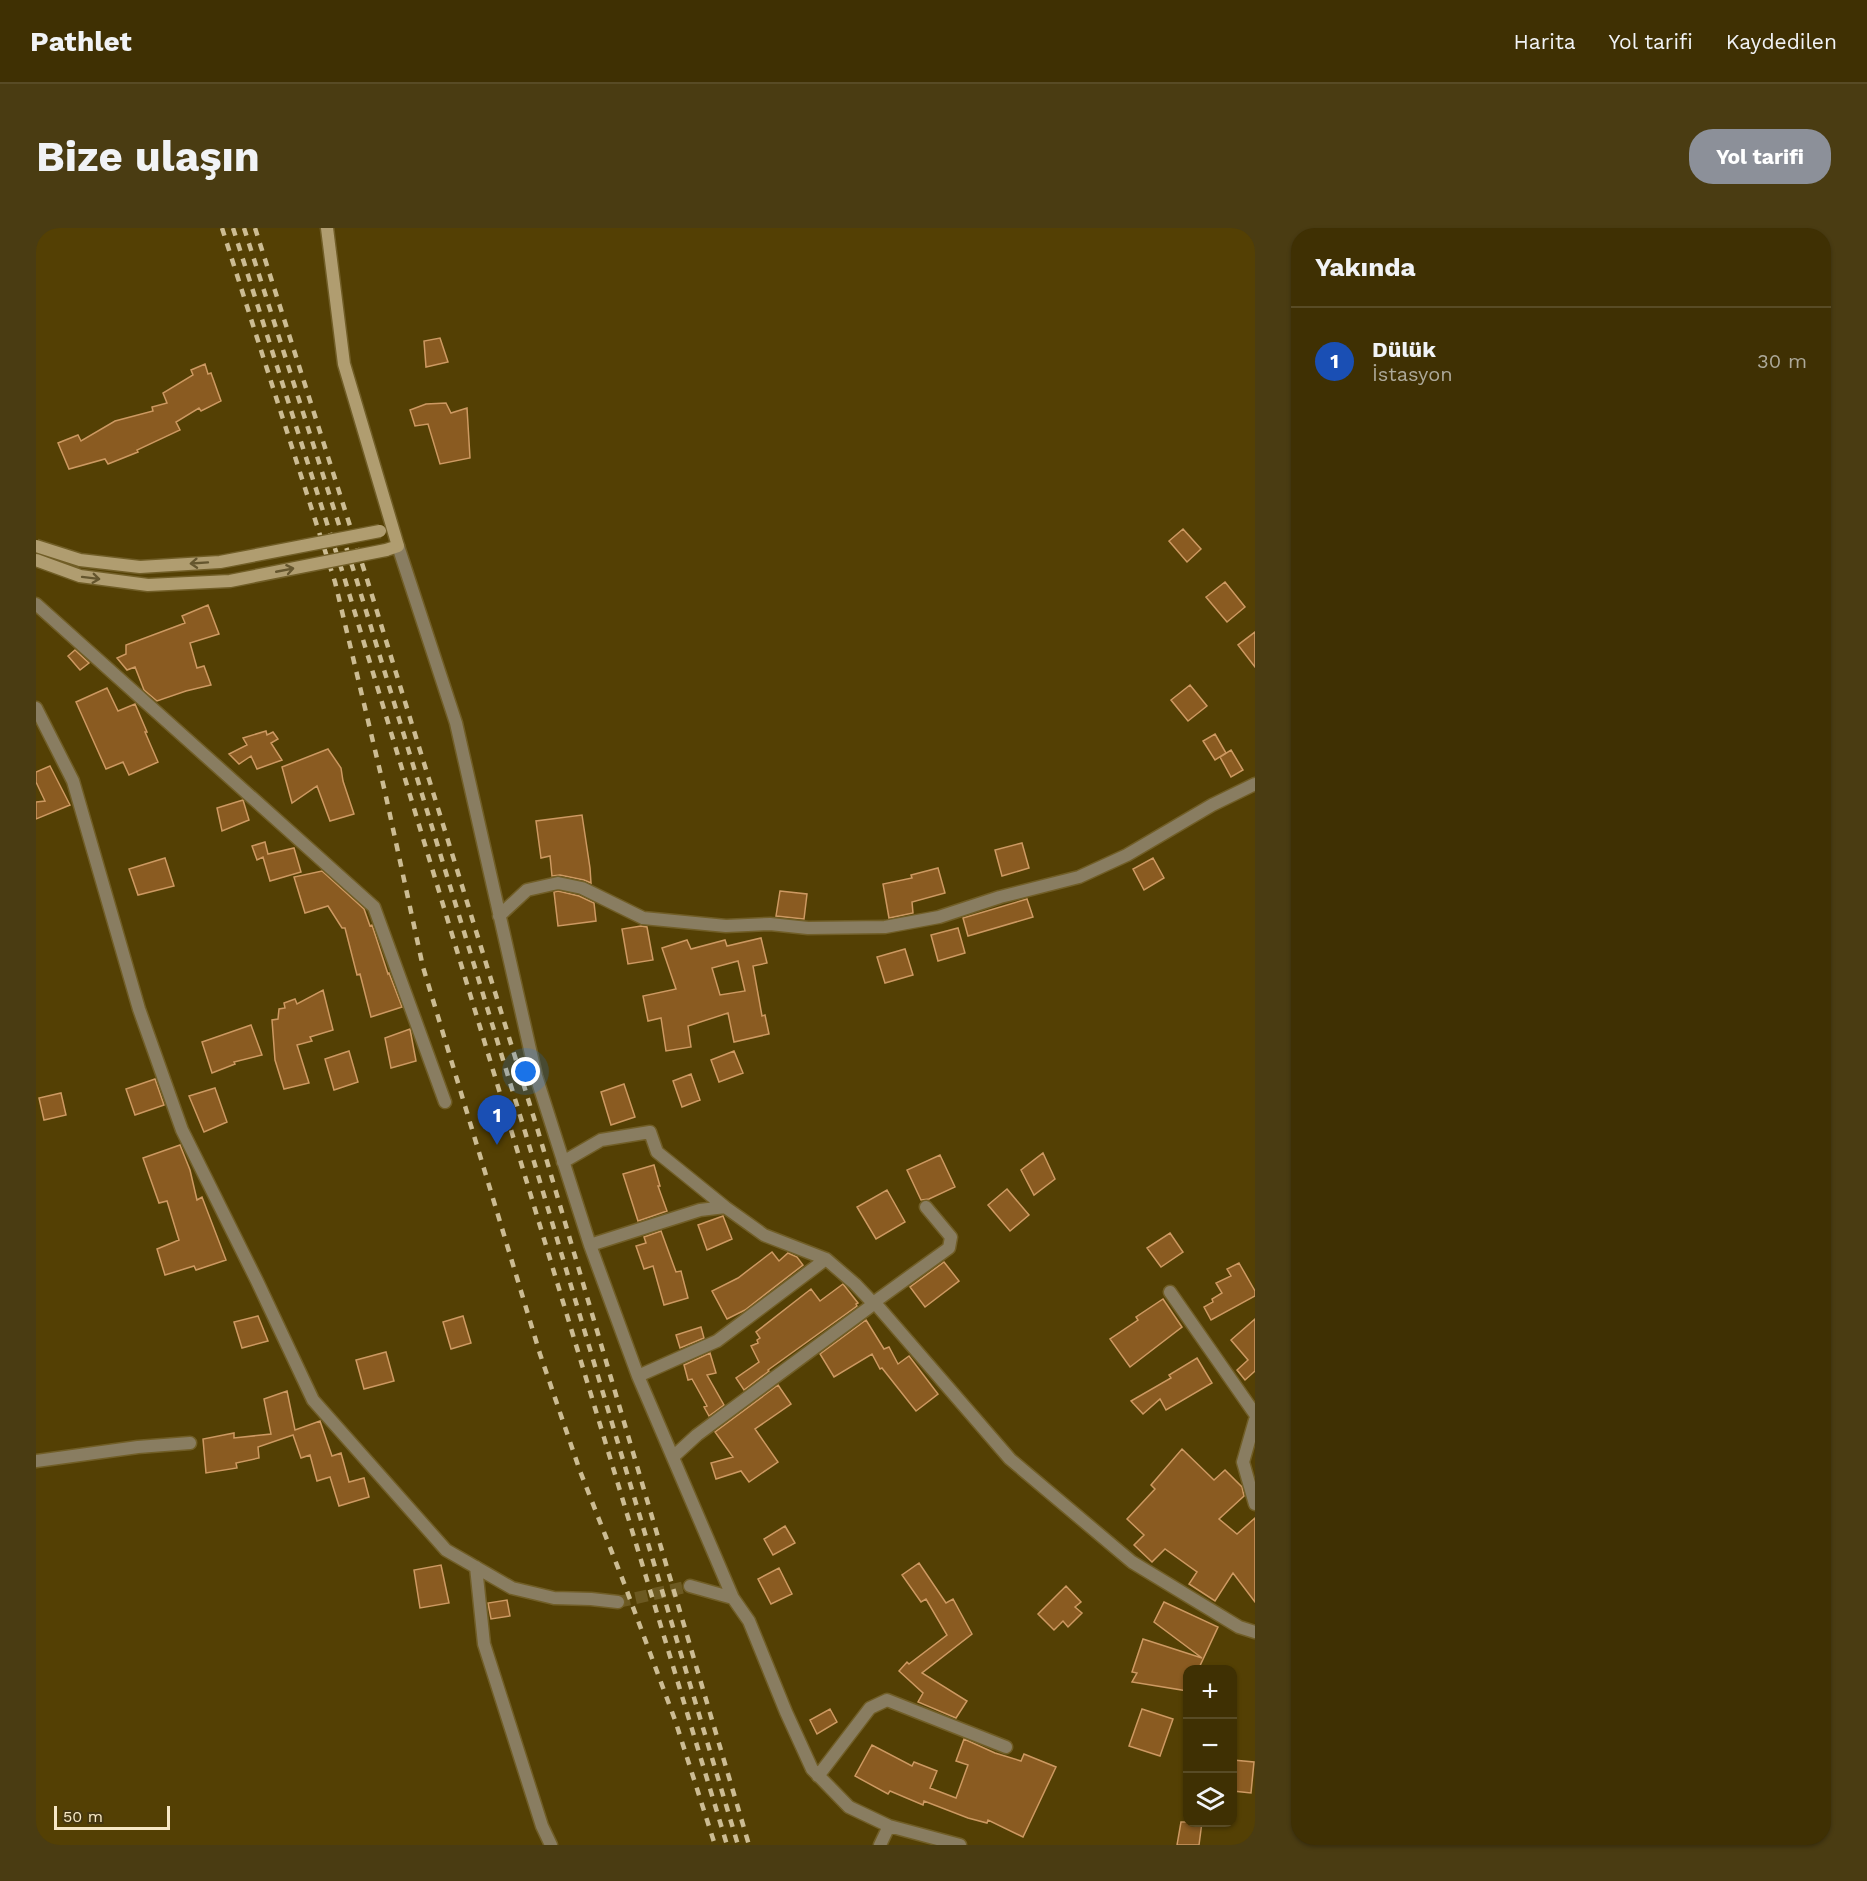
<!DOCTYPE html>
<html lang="tr">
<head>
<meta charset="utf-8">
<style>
	body { margin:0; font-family:"Work Sans",sans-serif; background:#4a3c12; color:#f1f3f6 }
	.controls { position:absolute; right:18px; bottom:18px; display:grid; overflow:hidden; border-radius:12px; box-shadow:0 2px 4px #0004 }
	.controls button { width:54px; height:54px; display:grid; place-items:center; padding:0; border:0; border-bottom:2px solid #584b25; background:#3f3003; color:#f1f3f6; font:30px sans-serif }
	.scale { position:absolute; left:18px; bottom:15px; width:116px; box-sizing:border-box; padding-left:6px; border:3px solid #f7e8c6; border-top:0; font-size:16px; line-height:21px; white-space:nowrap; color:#f7e8c6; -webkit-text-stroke:4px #453711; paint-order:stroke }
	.you { position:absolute; left:490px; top:844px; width:21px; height:21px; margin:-15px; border:4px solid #fff; border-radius:50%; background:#1a73e8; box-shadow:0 0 0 9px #1a73e833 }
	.badge { display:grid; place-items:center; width:39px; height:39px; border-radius:50%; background:#8c9099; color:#fff; font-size:20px; font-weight:700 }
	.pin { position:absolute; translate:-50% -50px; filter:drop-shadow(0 2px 3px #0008) }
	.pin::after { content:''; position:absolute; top:32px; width:21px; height:18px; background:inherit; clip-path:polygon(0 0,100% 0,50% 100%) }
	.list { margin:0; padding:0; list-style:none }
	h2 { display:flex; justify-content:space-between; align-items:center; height:78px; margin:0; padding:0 24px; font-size:26px }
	h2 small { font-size:20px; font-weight:400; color:#ada99a }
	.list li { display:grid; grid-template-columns:39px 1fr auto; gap:18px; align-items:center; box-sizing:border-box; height:108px; padding:0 24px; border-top:2px solid #584b25 }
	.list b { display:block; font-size:22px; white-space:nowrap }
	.list p { margin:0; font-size:20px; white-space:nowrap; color:#ada99a }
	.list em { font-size:20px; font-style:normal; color:#ada99a }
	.icon { flex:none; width:33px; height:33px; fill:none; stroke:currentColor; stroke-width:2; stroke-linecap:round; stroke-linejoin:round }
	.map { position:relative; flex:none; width:1219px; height:1617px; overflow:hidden; border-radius:24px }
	header { display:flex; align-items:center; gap:36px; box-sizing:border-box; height:84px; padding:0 30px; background:#3f3003; border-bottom:2px solid #584b25 }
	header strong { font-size:28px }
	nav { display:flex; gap:33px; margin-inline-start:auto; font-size:21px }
	.intro { display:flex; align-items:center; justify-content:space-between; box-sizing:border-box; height:144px; padding:0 36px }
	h1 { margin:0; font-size:42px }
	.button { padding:15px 27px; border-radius:24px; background:#8c9099; color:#fff; font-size:21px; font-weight:700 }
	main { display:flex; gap:36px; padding:0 36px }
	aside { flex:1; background:#3f3003; border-radius:24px; box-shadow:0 2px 4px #0004 }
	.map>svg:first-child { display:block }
	.building { fill:#8a5b21; stroke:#cd9962; stroke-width:1.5; fill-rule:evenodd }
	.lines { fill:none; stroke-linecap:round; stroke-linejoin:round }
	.street-tunnel { stroke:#6c5921; stroke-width:12; stroke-dasharray:12 6; stroke-linecap:butt }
	.street-casing { stroke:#715e27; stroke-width:15 }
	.secondary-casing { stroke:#715e27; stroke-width:15 }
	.street { stroke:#897d61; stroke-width:12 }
	.secondary { stroke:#b09d70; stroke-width:12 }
	.rail { stroke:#ccbc93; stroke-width:4.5; stroke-dasharray:8 8; stroke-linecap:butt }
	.secondary-bridge-casing { stroke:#715e27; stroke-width:15; stroke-linecap:butt }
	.secondary-bridge { stroke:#b09d70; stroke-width:12 }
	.oneway { stroke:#65562e }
</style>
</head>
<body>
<header>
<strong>Pathlet</strong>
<nav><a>Harita</a><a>Yol tarifi</a><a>Kaydedilen</a></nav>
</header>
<div class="intro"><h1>Bize ulaşın</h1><a class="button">Yol tarifi</a></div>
<main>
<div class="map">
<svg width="1219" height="1617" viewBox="0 0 1219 1617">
	<rect width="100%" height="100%" fill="#544004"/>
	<!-- building -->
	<path class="building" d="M404,110l8,24 -22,5 -2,-26z
		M169,136l3,10 3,-1 10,28 -20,10 -2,-3 -23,14 4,8 -43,20 1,2 -30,12 -3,-5 -36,10 -11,-26 20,-8 3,6 34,-20 38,-10 -1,-4 15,-4 -4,-10 30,-18 -2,-5z
		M410,175l5,10 16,-5 3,50 -30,6 -12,-40 -13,2 -5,-16 16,-6z
		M1147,301l18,20 -14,13 -18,-21z
		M1189,354l20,25 -18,15 -21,-25z
		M172,377l11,29 -29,9 7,25 7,-2 7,19 -25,6 -29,10 -13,-11 -9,-23 -8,3 -10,-12 9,-4v-9l59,-22 -3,-7z
		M1219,404v35l-17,-22z
		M39,422l14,13 -9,7 -12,-14z
		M1154,457l17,21 -19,15 -17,-21z
		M71,460l11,23 17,-7 12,28h-2l13,30 -29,13 -6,-13 -17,7 -30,-67z
		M230,503l1,4 6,-3 5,7 -7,4 11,17 -25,9 -6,-13 -12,8 -10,-10 18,-9 -4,-7z
		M1179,506l11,19 -11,7 -12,-19z
		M292,521l13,19 2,13 11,33 -24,7 -13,-35 -25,17 -10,-36z
		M1195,522l12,20 -12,7 -11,-20z
		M14,538l20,39 -34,14v-17l9,-1 -9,-19v-10z
		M207,572l6,20 -27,11 -5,-23z
		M546,587l8,53 1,15 -7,-3 -24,-5 -8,1 -2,-20 -9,2 -5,-37z
		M229,614l3,12 26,-6 7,24 -31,9 -7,-24 -6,3 -5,-14z
		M986,615l7,25 -27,8 -7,-26z
		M129,630l9,28 -36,9 -9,-26z
		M1117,630l11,20 -20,12 -11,-21z
		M902,640l7,25 -33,9 1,11 -24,5 -6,-34 29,-6 -1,-3z
		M286,643l42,38 6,17 2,-1 16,49 1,-1 13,34 -31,10 -11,-43 -3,1 -12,-47h-3l-14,-22 -23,7 -11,-36z
		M522,663l21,5 15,7 2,18 -38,5 -4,-34z
		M744,663l27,3 -3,25 -28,-3z
		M991,671l6,18 -65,19 -5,-18z
		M605,698l6,1 6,33 -25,4 -6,-35z
		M922,700l7,25 -27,8 -7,-26z
		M725,710l6,25 -14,3 9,50 3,-1 4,19 -35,8 -6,-29 -40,13 3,21 -25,4 -5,-33 -13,3 -5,-25 33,-7 -14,-41 25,-8 4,9 34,-9 2,6zM702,733l7,30 -25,4 -8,-27z
		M869,721l8,26 -28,8 -8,-26z
		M287,762l10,40 -23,7 2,4 -15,4 12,38 -25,6 -9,-29 -3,-40 6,-1 1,-10 6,-1 -1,-5 11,-4 2,5z
		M215,797l11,30 -28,7 1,2 -23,9 -10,-31z
		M374,801l6,32 -25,7 -6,-30z
		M313,823l9,31 -24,8 -9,-31z
		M698,823l9,22 -24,9 -8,-22z
		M655,846l9,26 -18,7 -9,-26z
		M119,851l9,26 -29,10 -9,-26z
		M588,856l11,33 -24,8 -10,-33z
		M179,860l12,34 -23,10 -15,-36z
		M25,865l5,22 -22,5 -5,-22z
		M144,917l10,25 7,30 5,-3 24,63 -30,10 -2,-4 -29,9 -8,-26 22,-9 -12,-39 -8,2 -16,-45z
		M1007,925l12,26 -21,16 -13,-25z
		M904,927l15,32 -26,12 -8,1 -14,-30z
		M618,937l6,21h-2l9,25 -29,10 -15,-47z
		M971,961l22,26 -19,16 -22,-26z
		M851,962l18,32 -29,17 -19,-32z
		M687,988l9,23 -25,11 -9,-25z
		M625,1003l15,41 5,-1 7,27 -24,7 -11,-39 -9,3 -8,-23 10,-3 -2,-6z
		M1134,1005l13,19 -22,15 -14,-19z
		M736,1024l7,9 9,-8 9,4 6,8 -58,45 -18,9 -15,-28 26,-13z
		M908,1034l15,19 -34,26 -15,-20z
		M1203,1035l16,28v5l-44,24 -7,-13 9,-5 -1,-3 10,-6 -6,-10 15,-7 -4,-7z
		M807,1056l15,19 -2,1 1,2 -89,64 1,1 -25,19 -8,-12 23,-16 -8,-16 7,-3 -1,-3 3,-2 -4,-6 55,-43 9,12z
		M1127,1071l19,28 -52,40 -20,-28 28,-19 -2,-3z
		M222,1088l10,25 -26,7 -8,-26z
		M427,1088l8,27 -20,6 -8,-27z
		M1219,1091v52l-10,9 -8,-10 11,-10 -17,-20z
		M830,1092l18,29 5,-2 9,17 11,-8 29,38 -22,17 -34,-43 -2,1 -8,-15 -38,23 -14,-23z
		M665,1099l3,11 -24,10 -4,-13z
		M350,1124l8,29 -30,8 -8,-29z
		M674,1125l6,20 -9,2 17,30 -15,11 -5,-9 3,-1 -15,-27 -4,1 -4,-15z
		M1161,1130l15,25 -46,27 -6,-11 -17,15 -12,-13 40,-23 -2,-3z
		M742,1157l13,19 -36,25 23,33 -29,20 -8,-11 -25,8 -5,-16 22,-6 -18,-25z
		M251,1163l8,39 25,-9 12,35 9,-3 8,29 15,-4 5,19 -30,9 -9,-29 -13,4 -7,-26 -9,3 -8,-23 -35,12 1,11 -23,5 1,5 -31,5 -3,-34 31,-6v5l37,-4 -7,-35z
		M1146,1221l32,31 11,-10 17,17 2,9 -25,23 18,15 18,-16v84l-22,-29 -18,28 -26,-17 8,-12 -32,-23 -13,13 -18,-17 10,-10 -17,-16 28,-30 -4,-4z
		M749,1298l10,17 -22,12 -9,-16z
		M883,1335l27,40 7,-4 19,35 -50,39 45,28 -11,17 -38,-16 5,-9 -24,-22 8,-9 2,2 38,-29 -21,-36 -5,3 -19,-27z
		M405,1337l8,38 -29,5 -6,-38z
		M743,1340l13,26 -21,10 -13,-25z
		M1030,1358l15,16 -6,5 7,6 -14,14 -5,-6 -9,9 -16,-16z
		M471,1372l3,16 -19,3 -3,-16z
		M1128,1374l54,25 -20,43h-10v21l-56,-9 5,-9 -5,-1 11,-33 59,19 -48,-36z
		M794,1481l7,13 -20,12 -7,-14z
		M1106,1481l31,10 -13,37 -31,-10z
		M928,1511l31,14 26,8 3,-7 32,13 -33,70 -35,-17 -1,3 -19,-5 -44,-17 -1,4 -33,-14 -2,3 -33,-18 17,-31 40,21 2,-4 23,9 -7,17 26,10 12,-33 -12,-4z
		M1197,1532l21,2 -3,31 -18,-2z
		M1145,1594h21l-3,23h-22z"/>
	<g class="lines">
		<!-- street-tunnel -->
		<path class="street-tunnel" d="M582,1374l72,-16"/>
		<!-- street casing -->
		<g class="street-casing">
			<path id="street" d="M362,318l58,177 80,353 54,169 48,131 95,222
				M0,376l338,303 71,195
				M0,480l37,73 66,228 43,121 75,151 56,119 133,150 66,38 42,10 37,1 27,3
				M463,688l28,-26 31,-7 24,5 61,30 83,8 44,-2 38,4 77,-1 54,-10 61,-20 79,-20 48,-22 85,-50 43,-21
				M527,934l38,-22 49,-8 7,20 68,55
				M554,1017l110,-35 25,-3 39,28 62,24 29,25 18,19h2l135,156 122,103 107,65 16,5
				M1134,1064l85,122
				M837,1075l76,-55 2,-11 -25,-30
				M602,1148l79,-35 109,-82
				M1219,1192l-12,42 12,42
				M637,1229l24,-22 178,-132
				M0,1233l102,-14 52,-4
				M440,1339l8,77 58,182 9,19
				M654,1358l43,12 16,23 37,91 26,57 37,38 40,19 71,19
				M782,1548l52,-68 17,-8 119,47
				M844,1617l9,-19"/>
		</g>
		<!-- secondary casing -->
		<g class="secondary-casing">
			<path id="secondary" d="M291,0l17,136 54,182 -12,4"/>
		</g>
		<!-- street -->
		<use href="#street" class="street"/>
		<!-- secondary -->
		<use href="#secondary" class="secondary"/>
		<!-- rail -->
		<path class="rail" d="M186,0l113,354 50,210 38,175 117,387 40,117 44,112 51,137 40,125
			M197,0l112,352 382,1265
			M208,0l112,350 170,557 212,710
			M219,0l111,348 172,555 211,714"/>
		<!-- secondary-bridge casing -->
		<g class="secondary-bridge-casing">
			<path id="secondary-bridge" d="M0,318l44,14 60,7 80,-5 160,-31
				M0,332l44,16 68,9 82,-4 156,-31"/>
		</g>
		<!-- secondary-bridge -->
		<use href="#secondary-bridge" class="secondary-bridge"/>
	</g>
	<!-- one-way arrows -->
	<defs><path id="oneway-shaft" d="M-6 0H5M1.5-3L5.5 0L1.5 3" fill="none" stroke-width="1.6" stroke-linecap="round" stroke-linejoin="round" transform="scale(1.5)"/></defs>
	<g class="oneway">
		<use href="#oneway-shaft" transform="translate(163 335) rotate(176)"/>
		<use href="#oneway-shaft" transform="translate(249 342) rotate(-11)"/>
		<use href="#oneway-shaft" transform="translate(55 350) rotate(7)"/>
	</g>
</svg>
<div class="controls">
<button>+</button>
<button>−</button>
<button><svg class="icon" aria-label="layers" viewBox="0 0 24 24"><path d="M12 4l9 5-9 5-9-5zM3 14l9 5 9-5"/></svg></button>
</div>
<div class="scale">50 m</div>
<div class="you"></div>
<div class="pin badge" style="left:461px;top:917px;background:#1a4fb4">1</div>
</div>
<aside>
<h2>Yakında<small></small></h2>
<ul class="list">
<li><span class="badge" style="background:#1a4fb4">1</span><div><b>Dülük</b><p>İstasyon</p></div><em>30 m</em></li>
</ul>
</aside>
</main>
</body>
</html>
